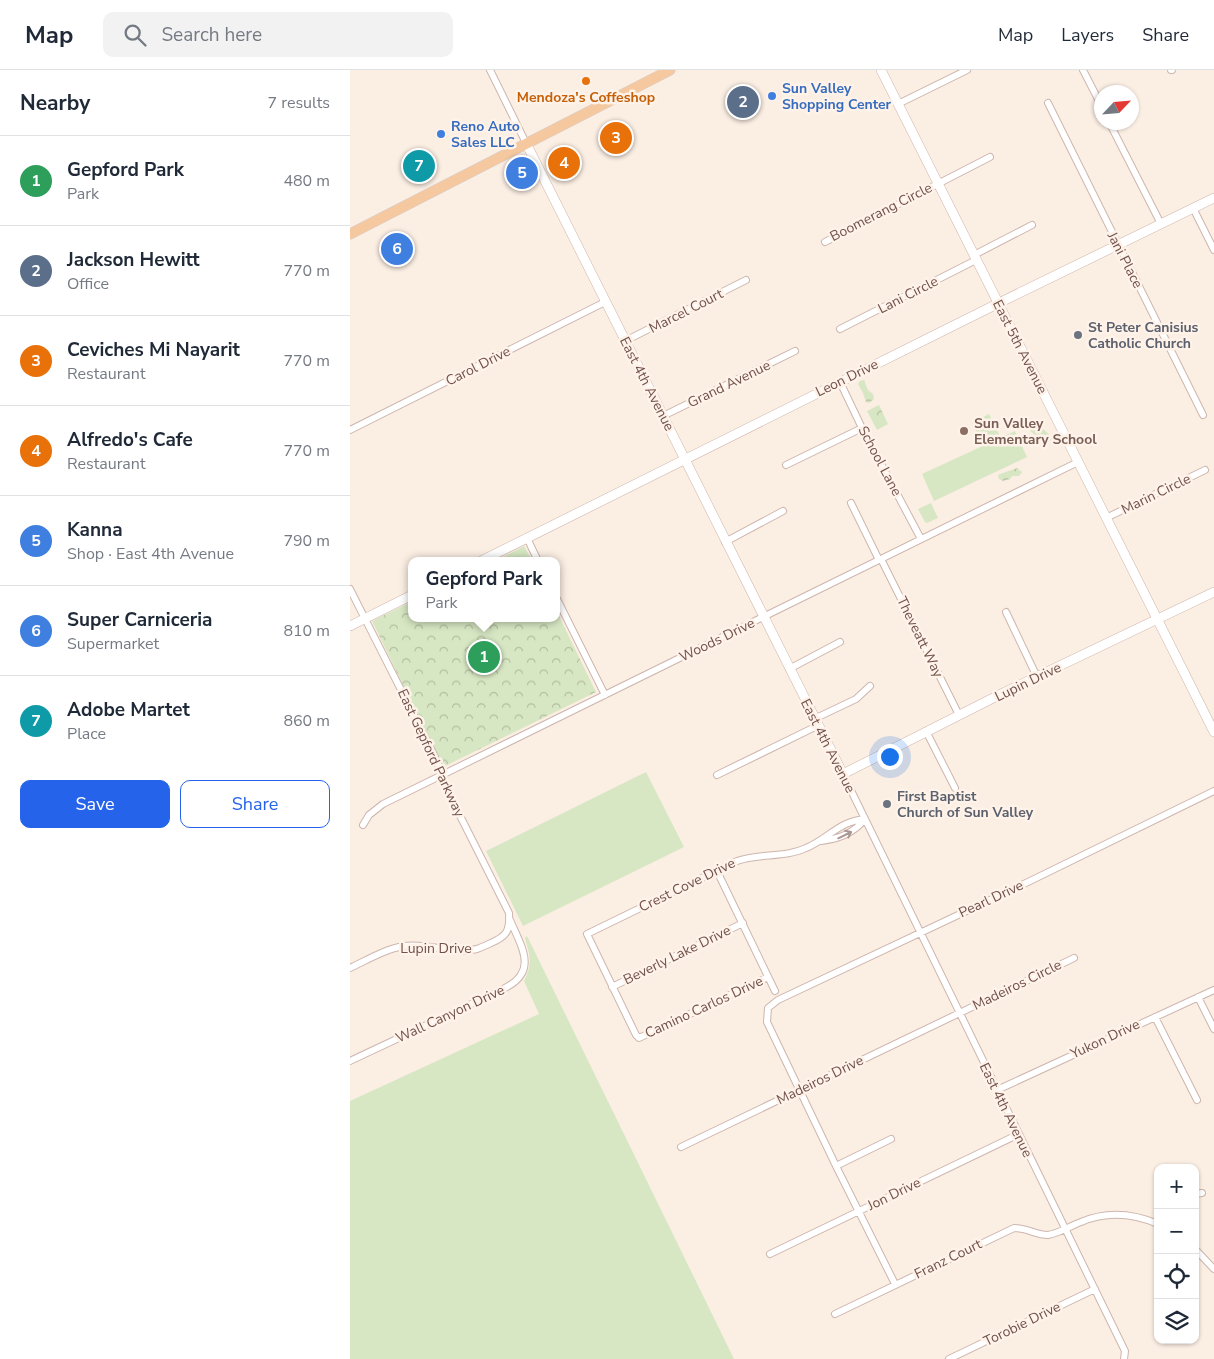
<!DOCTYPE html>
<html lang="en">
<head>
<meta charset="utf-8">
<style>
	body { margin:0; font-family:"Nunito Sans",sans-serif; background:#f2f2f3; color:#1f2937 }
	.controls { position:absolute; right:15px; bottom:15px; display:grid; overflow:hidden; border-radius:10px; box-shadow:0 1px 4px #0004 }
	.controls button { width:45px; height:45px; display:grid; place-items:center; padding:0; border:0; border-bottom:1px solid #e0e1e3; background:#fff; color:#1f2937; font:25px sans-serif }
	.compass { position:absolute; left:744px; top:15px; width:45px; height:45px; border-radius:50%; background:#fff; box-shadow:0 1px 4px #0004; rotate:64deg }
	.you { position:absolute; left:539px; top:686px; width:18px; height:18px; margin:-12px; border:4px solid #fff; border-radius:50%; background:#1a73e8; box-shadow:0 0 0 8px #1a73e833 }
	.badge { display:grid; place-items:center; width:32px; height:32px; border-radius:50%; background:#2563eb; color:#fff; font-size:16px; font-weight:700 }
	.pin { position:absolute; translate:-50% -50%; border:2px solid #fff; box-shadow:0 1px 5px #0006 }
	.popup { position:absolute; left:58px; top:487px; width:152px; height:65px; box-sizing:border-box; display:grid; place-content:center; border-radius:10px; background:#fff; filter:drop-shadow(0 1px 4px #0005); font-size:16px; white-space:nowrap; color:#747a83 }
	.popup b { font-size:19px; color:#1f2937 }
	.popup::after { content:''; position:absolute; left:50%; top:100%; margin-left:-10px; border:10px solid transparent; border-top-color:#fff }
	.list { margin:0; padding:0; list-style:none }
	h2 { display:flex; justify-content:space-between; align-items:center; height:65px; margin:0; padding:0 20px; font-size:21px }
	h2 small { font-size:16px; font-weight:400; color:#747a83 }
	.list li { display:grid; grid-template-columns:32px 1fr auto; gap:15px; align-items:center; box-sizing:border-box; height:90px; padding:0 20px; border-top:1px solid #e0e1e3 }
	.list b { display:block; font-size:19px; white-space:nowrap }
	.list p { margin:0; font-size:16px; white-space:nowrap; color:#747a83 }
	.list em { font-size:16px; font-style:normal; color:#747a83 }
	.actions { display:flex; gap:10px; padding:15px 20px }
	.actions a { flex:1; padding:11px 0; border:1px solid #2563eb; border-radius:10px; text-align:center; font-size:18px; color:#2563eb }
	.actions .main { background:#2563eb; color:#fff }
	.icon { flex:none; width:28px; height:28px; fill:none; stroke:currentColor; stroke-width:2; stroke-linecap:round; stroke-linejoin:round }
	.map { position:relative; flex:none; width:864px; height:1289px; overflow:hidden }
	header { display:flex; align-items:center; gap:30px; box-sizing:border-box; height:70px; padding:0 25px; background:#fff; border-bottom:1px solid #e0e1e3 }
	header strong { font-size:24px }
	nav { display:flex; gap:28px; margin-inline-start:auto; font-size:18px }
	.search { width:350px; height:45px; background:#f2f2f3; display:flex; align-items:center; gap:12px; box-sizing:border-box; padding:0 18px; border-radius:10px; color:#747a83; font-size:19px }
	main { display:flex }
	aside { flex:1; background:#fff }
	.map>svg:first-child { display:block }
	.grass { fill:#d7e7c3 }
	.forest { fill:url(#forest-crowns) }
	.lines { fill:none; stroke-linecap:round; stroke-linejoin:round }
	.street-casing { stroke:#cdb6ae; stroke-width:8 }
	.secondary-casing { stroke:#d0b6ab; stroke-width:10 }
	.primary-casing { stroke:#d7cfcd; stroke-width:11 }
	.street { stroke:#fff; stroke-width:6 }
	.secondary { stroke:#fff; stroke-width:9 }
	.primary { stroke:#f6c89f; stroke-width:10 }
	.oneway { stroke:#aa9793 }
	.food-dot { fill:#e8710a; stroke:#fef2e9; stroke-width:2 }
	.shop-dot { fill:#3f7fe0; stroke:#fef2e9; stroke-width:2 }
	.worship-dot { fill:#6b7280; stroke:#fef2e9; stroke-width:2 }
	.education-dot { fill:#8d6e63; stroke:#fef2e9; stroke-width:2 }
	.labels { text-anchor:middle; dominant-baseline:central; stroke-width:5; stroke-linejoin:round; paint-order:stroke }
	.shop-label { font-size:14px; font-weight:bold; fill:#366cbe; stroke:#fef2e9; text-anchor:start }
	.food-label { font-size:14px; font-weight:bold; fill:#c56008; stroke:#fef2e9 }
	.street-label { font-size:14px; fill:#71524b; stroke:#fef2e9 }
	.worship-label { font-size:14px; font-weight:bold; fill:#5b616d; stroke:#fef2e9; text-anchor:start }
	.education-label { font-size:14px; font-weight:bold; fill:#785e54; stroke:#fef2e9; text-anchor:start }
</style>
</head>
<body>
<header>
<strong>Map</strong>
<div class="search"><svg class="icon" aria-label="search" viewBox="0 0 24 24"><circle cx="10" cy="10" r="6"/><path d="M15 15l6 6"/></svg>Search here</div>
<nav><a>Map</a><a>Layers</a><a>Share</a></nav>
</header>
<main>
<aside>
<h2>Nearby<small>7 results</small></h2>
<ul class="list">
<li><span class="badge" style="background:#2e9e5b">1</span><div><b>Gepford Park</b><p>Park</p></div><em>480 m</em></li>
<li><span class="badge" style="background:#5c6f8a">2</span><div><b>Jackson Hewitt</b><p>Office</p></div><em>770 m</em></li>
<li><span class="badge" style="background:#e8710a">3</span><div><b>Ceviches Mi Nayarit</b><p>Restaurant</p></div><em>770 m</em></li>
<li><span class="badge" style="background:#e8710a">4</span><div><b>Alfredo's Cafe</b><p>Restaurant</p></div><em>770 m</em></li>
<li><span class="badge" style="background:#3f7fe0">5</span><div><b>Kanna</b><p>Shop · East 4th Avenue</p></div><em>790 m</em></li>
<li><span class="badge" style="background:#3f7fe0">6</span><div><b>Super Carniceria</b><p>Supermarket</p></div><em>810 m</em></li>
<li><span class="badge" style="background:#0f9aa8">7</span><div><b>Adobe Martet</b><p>Place</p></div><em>860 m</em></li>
</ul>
<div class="actions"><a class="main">Save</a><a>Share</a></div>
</aside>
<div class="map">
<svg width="864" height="1289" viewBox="0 0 864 1289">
	<defs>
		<pattern id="forest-crowns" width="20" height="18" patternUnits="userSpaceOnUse" patternTransform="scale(1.25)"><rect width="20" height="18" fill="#d7e7c3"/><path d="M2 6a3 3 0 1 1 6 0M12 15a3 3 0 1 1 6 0" fill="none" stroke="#b3bea0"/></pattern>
	</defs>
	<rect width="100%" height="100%" fill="#fbeee3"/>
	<!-- grass -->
	<path class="grass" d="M639,344l11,22 -18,8 -10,-21z
		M681,348l22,20 -7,7 -22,-20z
		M665,361l12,26 -93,44 -12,-27z
		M581,433l7,15 -11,5 -2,-1 -7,-13z
		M296,702l38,75 -161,79 -37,-75z
		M177,866l207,423h-384v-258l189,-87 -15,-33c9,-18 6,-25 1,-43z"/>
	<!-- forest -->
	<path class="forest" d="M514,310l4,10 5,4 1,5 -5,4 -3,-1 -3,-9 -5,-9 2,-3z
		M529,335l9,19 -11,6 -10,-19z
		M667,398l5,4 -3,4h-7l-2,3 -7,2 -4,-2 -1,-4 2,-1z
		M174,476l8,15h-37z
		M61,532l1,16h144l1,-6 39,80 -153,75 -71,-146z"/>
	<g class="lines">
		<!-- street casing -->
		<g class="street-casing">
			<path id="street" d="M140,0l36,73
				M733,0l19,37
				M821,0h1
				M698,33l155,312
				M548,34l69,-34
				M759,52l52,102
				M843,138l21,42
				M475,172l165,-85
				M624,185l58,-30
				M490,259l136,-69
				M275,271l121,-61
				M490,312l22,46 59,111
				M313,346l132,-65
				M0,360l255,-128
				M436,395l76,-37
				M501,433l28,57
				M756,448l99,-48
				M177,468l11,23
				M375,472l58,-31
				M531,489l78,156
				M0,519l88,174 2,13 69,137c1,18 -2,23 -18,30 -4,2 -9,4 -14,6 -24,6 -49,-7 -73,-3 -19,3 -37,14 -54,22
				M206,527l49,98
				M656,542l31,65
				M439,599l51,-27
				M464,649l42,-20 14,-13
				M576,661l29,57
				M493,704l282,577 -1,8
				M367,705l100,-49
				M13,755l6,-10 14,-11 695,-342
				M471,771c17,-2 32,-7 44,-22
				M367,801l58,120
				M418,907l-129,61 -3,-3 -49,-101 150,-73c22,-8 48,-3 69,-13 22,-9 33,-27 59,-29
				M262,917l131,-64
				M848,927l16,32
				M805,947l42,83
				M0,991l153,-72c36,-17 19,-41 7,-69
				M647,1020l217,-100
				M331,1077l393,-189
				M486,1096l55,-27
				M845,1124l7,-1
				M845,1179l19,20
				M420,1184l249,-120
				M545,1214l-59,-118 -69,-144 1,-14 10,-8 250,-118 186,-91
				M485,1244l179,-86c13,0 22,7 34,7 12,-2 22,-9 33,-13 26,-11 51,-9 77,2
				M599,1289l146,-70"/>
		</g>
		<!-- secondary casing -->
		<g class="secondary-casing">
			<path id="secondary" d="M531,0l333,662
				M176,73l317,631 158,-80 213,-102
				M131,491l524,-261 209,-102
				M0,556l62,-31"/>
		</g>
		<!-- primary casing -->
		<g class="primary-casing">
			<path id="primary" d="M0,164l320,-164"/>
		</g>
		<!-- street -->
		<use href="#street" class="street"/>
		<!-- secondary -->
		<use href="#secondary" class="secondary"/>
		<!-- primary -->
		<use href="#primary" class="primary"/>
	</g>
	<!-- one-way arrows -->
	<defs><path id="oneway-shaft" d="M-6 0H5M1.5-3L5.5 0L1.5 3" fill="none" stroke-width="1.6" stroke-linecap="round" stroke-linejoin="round" transform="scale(1.25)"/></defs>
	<use class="oneway" href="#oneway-shaft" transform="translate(495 765) rotate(-26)"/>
	<!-- markers -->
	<circle class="food-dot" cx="236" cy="11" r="5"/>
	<g class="shop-dot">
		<circle cx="422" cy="26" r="5"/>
		<circle cx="91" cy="64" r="5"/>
	</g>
	<g class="worship-dot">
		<circle cx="728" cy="265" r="5"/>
		<circle cx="537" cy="734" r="5"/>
	</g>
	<circle class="education-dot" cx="614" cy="361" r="5"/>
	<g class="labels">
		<!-- shop labels -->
		<g class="shop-label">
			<text x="432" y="18">Sun Valley<tspan x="432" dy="16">Shopping Center</tspan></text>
			<text x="101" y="56">Reno Auto<tspan x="101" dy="16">Sales LLC</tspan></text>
		</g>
		<!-- food labels -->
		<g class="food-label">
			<text x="236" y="27">Mendoza's Coffeshop</text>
		</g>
		<!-- street labels -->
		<g class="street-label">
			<text transform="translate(531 142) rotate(-27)">Boomerang Circle</text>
			<text transform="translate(775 190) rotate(63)">Jani Place</text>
			<text transform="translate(558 225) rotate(-27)">Lani Circle</text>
			<text transform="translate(336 241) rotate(-27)">Marcel Court</text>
			<text transform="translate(670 277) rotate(63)">East 5th Avenue</text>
			<text transform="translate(128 296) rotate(-27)">Carol Drive</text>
			<text transform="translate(497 308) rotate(-26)">Leon Drive</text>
			<text transform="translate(297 314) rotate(63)">East 4th Avenue</text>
			<text transform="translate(379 314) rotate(-26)">Grand Avenue</text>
			<text transform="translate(530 391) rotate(62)">School Lane</text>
			<text transform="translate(806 424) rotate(-26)">Marin Circle</text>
			<text transform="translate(570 567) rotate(64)">Theveatt Way</text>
			<text transform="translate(367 570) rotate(-26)">Woods Drive</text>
			<text transform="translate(678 612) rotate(-26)">Lupin Drive</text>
			<text transform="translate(478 676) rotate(63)">East 4th Avenue</text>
			<text transform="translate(81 683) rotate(65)">East Gepford Parkway</text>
			<text transform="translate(337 815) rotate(-26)">Crest Cove Drive</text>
			<text transform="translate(641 829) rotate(-25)">Pearl Drive</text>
			<text x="86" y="878">Lupin Drive</text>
			<text transform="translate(327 885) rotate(-26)">Beverly Lake Drive</text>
			<text transform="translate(667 915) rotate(-26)">Madeiros Circle</text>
			<text transform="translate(354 937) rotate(-25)">Camino Carlos Drive</text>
			<text transform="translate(100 944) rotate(-25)">Wall Canyon Drive</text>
			<text transform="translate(755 969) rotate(-25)">Yukon Drive</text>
			<text transform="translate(470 1010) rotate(-26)">Madeiros Drive</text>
			<text transform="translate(656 1040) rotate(64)">East 4th Avenue</text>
			<text transform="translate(544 1124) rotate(-26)">Jon Drive</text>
			<text transform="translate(598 1189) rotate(-26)">Franz Court</text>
			<text transform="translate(672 1254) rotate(-26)">Torobie Drive</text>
		</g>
		<!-- worship labels -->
		<g class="worship-label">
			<text x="738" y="257">St Peter Canisius<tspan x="738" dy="16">Catholic Church</tspan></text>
			<text x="547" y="726">First Baptist<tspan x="547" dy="16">Church of Sun Valley</tspan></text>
		</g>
		<!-- education labels -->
		<g class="education-label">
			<text x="624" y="353">Sun Valley<tspan x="624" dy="16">Elementary School</tspan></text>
		</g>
	</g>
</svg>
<div class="controls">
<button>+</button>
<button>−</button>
<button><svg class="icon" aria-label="locate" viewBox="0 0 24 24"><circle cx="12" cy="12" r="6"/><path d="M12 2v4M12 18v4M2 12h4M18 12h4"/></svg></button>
<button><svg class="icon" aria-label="layers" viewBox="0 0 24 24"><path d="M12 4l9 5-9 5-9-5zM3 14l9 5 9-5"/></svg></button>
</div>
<svg class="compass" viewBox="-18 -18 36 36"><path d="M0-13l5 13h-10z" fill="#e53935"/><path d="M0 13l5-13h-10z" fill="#747a83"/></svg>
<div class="you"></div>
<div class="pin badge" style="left:134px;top:587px;background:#2e9e5b">1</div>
<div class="popup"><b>Gepford Park</b>Park</div>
<div class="pin badge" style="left:393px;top:32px;background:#5c6f8a">2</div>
<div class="pin badge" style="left:266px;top:68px;background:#e8710a">3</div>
<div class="pin badge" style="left:214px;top:93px;background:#e8710a">4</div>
<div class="pin badge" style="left:172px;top:103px;background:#3f7fe0">5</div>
<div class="pin badge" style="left:47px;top:179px;background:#3f7fe0">6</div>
<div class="pin badge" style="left:69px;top:96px;background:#0f9aa8">7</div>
</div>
</main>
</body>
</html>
